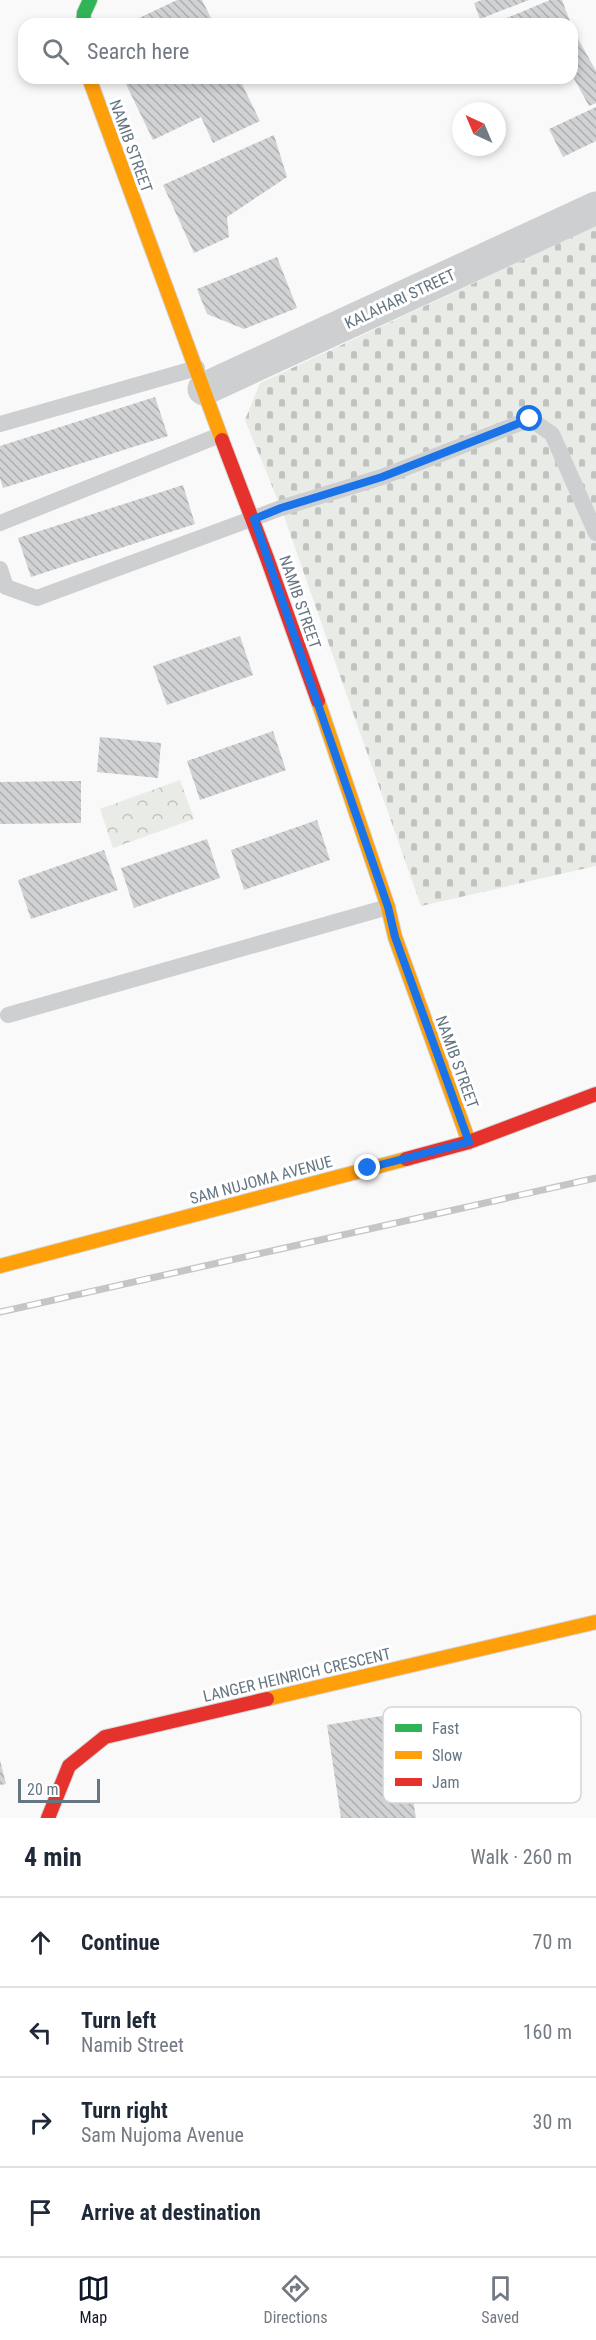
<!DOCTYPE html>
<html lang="en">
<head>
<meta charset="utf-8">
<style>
	body { margin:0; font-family:"Roboto Condensed",sans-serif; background:#f6f6f7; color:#1f2937 }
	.compass { position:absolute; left:452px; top:102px; width:54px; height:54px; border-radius:50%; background:#fff; box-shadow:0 3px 9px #0003; rotate:316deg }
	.scale { position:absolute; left:18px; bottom:15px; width:82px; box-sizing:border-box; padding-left:6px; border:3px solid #657683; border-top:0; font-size:16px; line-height:21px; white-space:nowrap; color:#657683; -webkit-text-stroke:4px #fff; paint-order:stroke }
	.stop { position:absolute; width:18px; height:18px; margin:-14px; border:4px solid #1a73e8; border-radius:50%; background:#fff }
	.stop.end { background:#1a73e8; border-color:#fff; box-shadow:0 2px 6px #0008 }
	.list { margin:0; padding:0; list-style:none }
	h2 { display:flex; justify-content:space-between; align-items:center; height:78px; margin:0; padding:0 24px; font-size:26px }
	h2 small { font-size:20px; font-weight:400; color:#747a83 }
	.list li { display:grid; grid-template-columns:39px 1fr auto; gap:18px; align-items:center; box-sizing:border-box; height:90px; padding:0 24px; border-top:2px solid #e0e1e3 }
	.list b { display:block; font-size:22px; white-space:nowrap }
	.list p { margin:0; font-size:20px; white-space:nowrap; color:#747a83 }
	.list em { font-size:20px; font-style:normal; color:#747a83 }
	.icon { flex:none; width:33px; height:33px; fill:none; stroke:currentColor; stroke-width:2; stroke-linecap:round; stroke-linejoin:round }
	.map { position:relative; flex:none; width:596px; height:1818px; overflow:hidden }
	.search { position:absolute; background:#fff; box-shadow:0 3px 9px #0003; left:18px; right:18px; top:18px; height:66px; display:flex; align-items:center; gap:15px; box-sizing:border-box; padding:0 21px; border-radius:18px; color:#747a83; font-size:22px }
	.sheet { height:438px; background:#fff }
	nav { display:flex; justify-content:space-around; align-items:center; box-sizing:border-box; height:84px; border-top:2px solid #e0e1e3; background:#fff; font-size:16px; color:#747a83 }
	nav a { display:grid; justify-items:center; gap:3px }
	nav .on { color:#111827 }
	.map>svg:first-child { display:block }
	.cemetery { fill:url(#cemetery-stones) }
	.park { fill:url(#park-crowns) }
	.building { fill:url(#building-back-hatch) }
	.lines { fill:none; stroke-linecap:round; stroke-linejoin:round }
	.fast-casing { stroke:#d5d6d7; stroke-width:16 }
	.slow-casing { stroke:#d5d6d7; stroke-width:16 }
	.jam-casing { stroke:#d5d6d7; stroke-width:16 }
	.lane { stroke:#cecfd0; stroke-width:16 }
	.street { stroke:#cecfd0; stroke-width:33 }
	.fast { stroke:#30b455; stroke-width:14 }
	.slow { stroke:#ff9f0a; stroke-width:14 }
	.jam { stroke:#e5322d; stroke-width:14 }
	.rail-casing { stroke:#c3c5c6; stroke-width:7 }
	.rail { stroke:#fff; stroke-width:4.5; stroke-dasharray:14; stroke-linecap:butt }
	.route { stroke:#1a73e8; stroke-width:8 }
	.labels { text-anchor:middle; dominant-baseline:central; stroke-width:6; stroke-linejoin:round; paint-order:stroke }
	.street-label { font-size:16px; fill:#657683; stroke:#fff }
	.key { fill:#fff; stroke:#d1d6da; stroke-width:1.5 }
	.key-label { font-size:16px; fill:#657683 }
</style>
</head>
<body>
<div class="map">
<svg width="596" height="1818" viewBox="0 0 596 1818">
	<defs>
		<pattern id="cemetery-stones" width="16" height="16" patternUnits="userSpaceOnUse" patternTransform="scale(1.5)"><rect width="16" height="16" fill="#e8ebe6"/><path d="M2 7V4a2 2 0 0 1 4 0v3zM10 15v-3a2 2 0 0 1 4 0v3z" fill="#c0c3c0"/></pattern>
		<pattern id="park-crowns" width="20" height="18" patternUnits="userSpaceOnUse" patternTransform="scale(1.5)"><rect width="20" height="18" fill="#e8ebe6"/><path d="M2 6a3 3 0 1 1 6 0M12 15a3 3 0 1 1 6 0" fill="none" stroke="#c0c3c0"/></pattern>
		<pattern id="building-back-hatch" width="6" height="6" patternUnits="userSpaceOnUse" patternTransform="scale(1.5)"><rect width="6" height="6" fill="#d0d2d3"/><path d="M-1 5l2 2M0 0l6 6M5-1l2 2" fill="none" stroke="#acafb1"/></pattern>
	</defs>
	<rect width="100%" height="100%" fill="#f9f9f9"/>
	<!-- cemetery -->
	<path class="cemetery" d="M596,226v640l-175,40 -140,-398 -36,-88 15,-37z"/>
	<!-- park -->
	<path class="park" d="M180,780l14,39 -81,29 -13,-39z"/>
	<!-- building -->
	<path class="building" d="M177,0h25l12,24h-79l2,-5z
		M482,0h47l-49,19 -6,-16z
		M550,0h12l9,24h-79z
		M577,37l19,34v32l-7,3 -17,-31v-36z
		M123,78h116l21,43 -47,22 -12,-26 -48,23z
		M596,107v34l-33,16 -14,-28z
		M274,135l13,42 -60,40 2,20 -35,16 -31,-68z
		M277,257l20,51 -53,21 -37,-15 -10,-25z
		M155,397l13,39 -165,52 -3,-10v-32z
		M183,485l12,39 -164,53 -13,-39z
		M240,636l13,39 -86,30 -14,-39z
		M273,731l13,39 -86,30 -13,-39z
		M100,737l61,6 -3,35 -61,-6z
		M81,781v42l-81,1v-42z
		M317,820l13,40 -86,30 -13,-40z
		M207,839l13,39 -86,30 -13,-40z
		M104,850l14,40 -87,29 -13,-39z
		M399,1713l17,105h-75l-14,-93z
		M0,1760l6,24 -6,1z"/>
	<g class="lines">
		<!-- fast casing -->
		<g class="fast-casing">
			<path id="fast" d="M83,24l1,-11 6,-13"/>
		</g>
		<!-- slow casing -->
		<g class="slow-casing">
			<path id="slow" d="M89,78l133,362
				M318,701l70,206 7,30 74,205
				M0,1266l406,-107
				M267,1699l329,-77"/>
		</g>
		<!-- jam casing -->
		<g class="jam-casing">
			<path id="jam" d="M222,440l45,118 51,143
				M406,1159l63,-17 127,-48
				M48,1818l21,-52 36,-29 162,-38"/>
		</g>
		<!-- lane -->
		<path class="lane" d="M0,424l197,-56
			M0,523l220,-88
			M0,569l6,18 31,11 244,-90 101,-31 148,-58 22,15 44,99
			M8,1015l380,-108"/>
		<!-- street -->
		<path class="street" d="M204,389l392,-181"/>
		<!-- fast -->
		<use href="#fast" class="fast"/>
		<!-- slow -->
		<use href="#slow" class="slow"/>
		<!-- jam -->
		<use href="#jam" class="jam"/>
		<!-- rail casing -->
		<g class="rail-casing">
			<path id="rail" d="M0,1312l596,-134"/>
		</g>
		<!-- rail -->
		<use href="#rail" class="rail"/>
	</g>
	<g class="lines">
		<!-- route -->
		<path class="route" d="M368,1168l101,-26 -74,-205 -7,-30 -134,-388 27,-11 101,-31 148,-58"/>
	</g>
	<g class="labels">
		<!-- street labels -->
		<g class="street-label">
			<text transform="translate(131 146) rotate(70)">NAMIB STREET</text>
			<text transform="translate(400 299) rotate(-25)">KALAHARI STREET</text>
			<text transform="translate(300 602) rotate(71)">NAMIB STREET</text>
			<text transform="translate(457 1062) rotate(70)">NAMIB STREET</text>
			<text transform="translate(261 1180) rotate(-15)">SAM NUJOMA AVENUE</text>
			<text transform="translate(297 1675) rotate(-13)">LANGER HEINRICH CRESCENT</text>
		</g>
	</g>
	<!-- legend -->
	<rect x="383" y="1707" width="198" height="96" rx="9" class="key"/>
	<rect x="395" y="1724" width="27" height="8" fill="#30b455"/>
	<rect x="395" y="1751" width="27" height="8" fill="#ff9f0a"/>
	<rect x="395" y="1778" width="27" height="8" fill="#e5322d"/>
	<g class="key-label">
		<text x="432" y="1734">Fast</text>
		<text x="432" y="1761">Slow</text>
		<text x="432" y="1788">Jam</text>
	</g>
</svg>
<svg class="compass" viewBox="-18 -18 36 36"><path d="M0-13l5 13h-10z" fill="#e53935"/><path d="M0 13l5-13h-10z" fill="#747a83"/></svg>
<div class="scale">20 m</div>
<div class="stop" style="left:530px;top:419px"></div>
<div class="stop end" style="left:368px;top:1168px"></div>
<div class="search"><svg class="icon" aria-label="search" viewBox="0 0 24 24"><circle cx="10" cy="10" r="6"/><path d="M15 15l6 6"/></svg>Search here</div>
</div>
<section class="sheet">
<h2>4 min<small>Walk · 260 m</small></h2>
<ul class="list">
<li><svg class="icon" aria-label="ahead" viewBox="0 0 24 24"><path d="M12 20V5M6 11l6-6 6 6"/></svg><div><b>Continue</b></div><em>70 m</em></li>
<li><svg class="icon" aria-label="left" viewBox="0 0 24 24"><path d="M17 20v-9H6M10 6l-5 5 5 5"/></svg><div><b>Turn left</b><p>Namib Street</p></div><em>160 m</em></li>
<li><svg class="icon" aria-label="right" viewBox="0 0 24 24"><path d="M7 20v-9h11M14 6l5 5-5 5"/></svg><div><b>Turn right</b><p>Sam Nujoma Avenue</p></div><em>30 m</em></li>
<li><svg class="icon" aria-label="arrive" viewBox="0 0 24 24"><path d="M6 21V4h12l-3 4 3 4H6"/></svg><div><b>Arrive at destination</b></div></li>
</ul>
</section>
<nav>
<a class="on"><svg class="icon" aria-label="map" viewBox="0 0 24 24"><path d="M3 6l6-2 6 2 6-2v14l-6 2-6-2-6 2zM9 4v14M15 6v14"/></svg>Map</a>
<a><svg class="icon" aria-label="directions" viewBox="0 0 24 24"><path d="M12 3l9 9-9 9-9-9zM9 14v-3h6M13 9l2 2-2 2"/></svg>Directions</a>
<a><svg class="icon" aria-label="saved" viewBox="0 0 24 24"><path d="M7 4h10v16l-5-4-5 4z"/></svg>Saved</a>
</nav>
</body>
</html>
